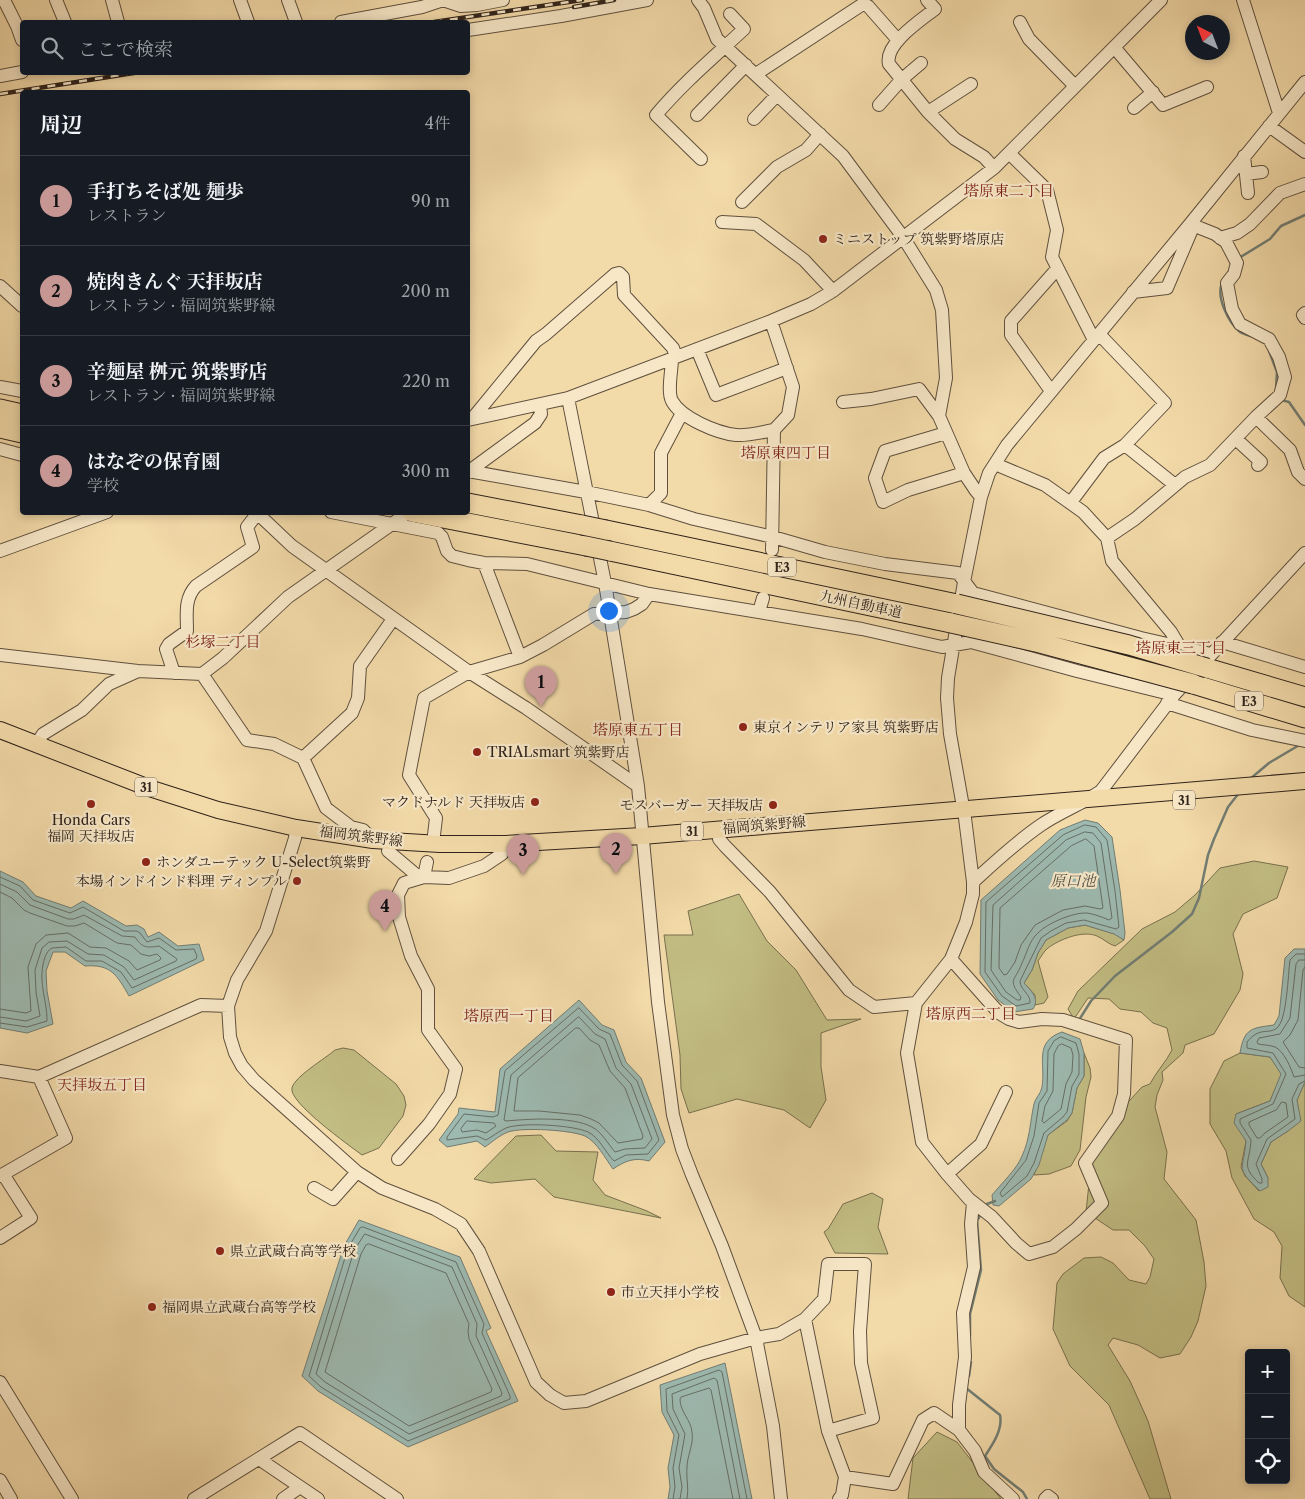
<!DOCTYPE html>
<html lang="ja">
<head>
<meta charset="utf-8">
<style>
	body { margin:0; font-family:"Libre Caslon Text","Noto Serif JP",serif; background:#242831; color:#f1f3f6 }
	.controls { position:absolute; right:15px; bottom:15px; display:grid; overflow:hidden; border-radius:5px; box-shadow:0 2px 8px #0003 }
	.controls button { width:45px; height:45px; display:grid; place-items:center; padding:0; border:0; border-bottom:1px solid #363941; background:#171b24; color:#f1f3f6; font:25px sans-serif }
	.compass { position:absolute; left:1185px; top:15px; width:45px; height:45px; border-radius:50%; background:#171b24; box-shadow:0 2px 8px #0003; rotate:318deg }
	.you { position:absolute; left:608px; top:610px; width:18px; height:18px; margin:-12px; border:4px solid #fff; border-radius:50%; background:#1a73e8; box-shadow:0 0 0 8px #1a73e833 }
	.badge { display:grid; place-items:center; width:32px; height:32px; border-radius:50%; background:#c59692; color:#111; font-size:16px; font-weight:700 }
	.pin { position:absolute; translate:-50% -41px; filter:drop-shadow(0 1px 2px #0008) }
	.pin::after { content:''; position:absolute; top:26px; width:18px; height:15px; background:inherit; clip-path:polygon(0 0,100% 0,50% 100%) }
	.list { margin:0; padding:0; list-style:none }
	h2 { display:flex; justify-content:space-between; align-items:center; height:65px; margin:0; padding:0 20px; font-size:21px }
	h2 small { font-size:16px; font-weight:400; color:#9ea1a6 }
	.list li { display:grid; grid-template-columns:32px 1fr auto; gap:15px; align-items:center; box-sizing:border-box; height:90px; padding:0 20px; border-top:1px solid #363941 }
	.list b { display:block; font-size:19px; white-space:nowrap }
	.list p { margin:0; font-size:16px; white-space:nowrap; color:#9ea1a6 }
	.list em { font-size:16px; font-style:normal; color:#9ea1a6 }
	.icon { flex:none; width:28px; height:28px; fill:none; stroke:currentColor; stroke-width:2; stroke-linecap:round; stroke-linejoin:round }
	.map { position:relative; flex:none; width:1305px; height:1499px; overflow:hidden }
	.search { position:absolute; background:#171b24; box-shadow:0 2px 8px #0003; left:20px; top:20px; width:450px; height:55px; display:flex; align-items:center; gap:12px; box-sizing:border-box; padding:0 18px; border-radius:5px; color:#9ea1a6; font-size:19px }
	.panel { position:absolute; background:#171b24; box-shadow:0 2px 8px #0003; left:20px; top:90px; width:450px; height:425px; border-radius:5px }
	.map>svg:first-child { display:block }
	.green { fill:#c2bd83; stroke:#78704e }
	.water { fill:#9db9b0; stroke:#717d74 }
	.lines { fill:none; stroke-linecap:round; stroke-linejoin:round }
	.shore { stroke:#666e65; stroke-width:1 }
	.stream { stroke:#717d74; stroke-width:2.5 }
	.minor-casing { stroke:#5f503e; stroke-width:14 }
	.major-casing { stroke:#2e221a; stroke-width:18 }
	.highway-casing { stroke:#2e221a; stroke-width:21 }
	.minor { stroke:#f7e7c7; stroke-width:12 }
	.major { stroke:#f3daa9; stroke-width:16 }
	.highway { stroke:#f3daa9; stroke-width:19 }
	.rail-casing { stroke:#2e221a; stroke-width:4.5 }
	.rail { stroke:#f7e7c7; stroke-width:2.5; stroke-dasharray:8; stroke-linecap:butt }
	.highway-bridge-casing { stroke:#2e221a; stroke-width:21; stroke-linecap:butt }
	.highway-bridge { stroke:#f3daa9; stroke-width:19 }
	.poi-dot { fill:#8f2418; stroke:#f7e7c7; stroke-width:2 }
	.labels { text-anchor:middle; dominant-baseline:central; stroke-width:4.5; stroke-linejoin:round; paint-order:stroke }
	.shield { fill:#f7e7c7; stroke:#6a5d4e; stroke-width:1 }
	.shield-label { font-size:12px; font-weight:bold; fill:#2e221a }
	.poi-label { font-size:14px; fill:#2e221a; stroke:#f7e7c7; text-anchor:start }
	.street-label { font-size:14px; fill:#2e221a; stroke:#f7e7c7 }
	.neighbourhood-label { font-size:15px; fill:#7a1f14; stroke:#f7e7c7 }
	.water-label { font-size:15px; font-style:italic; fill:#4f4f47; stroke:#f7e7c7 }
</style>
</head>
<body>
<div class="map">
<svg width="1305" height="1499" viewBox="0 0 1305 1499">
	<rect width="100%" height="100%" fill="#f3daa9"/>
	<filter id="stains"><feTurbulence type="fractalNoise" baseFrequency=".004" numOctaves="4"/><feColorMatrix values="0 0 0 0 .2 0 0 0 0 .09 0 0 0 0 .02 0 0 0 .5 -.17"/></filter>
	<radialGradient id="worn" r=".72"><stop offset=".6" stop-color="#630" stop-opacity="0"/><stop offset="1" stop-color="#630" stop-opacity=".3"/></radialGradient>
	<!-- green -->
	<path class="green" d="M1254,861l34,6 -11,31 -34,16 -10,20 10,40 -3,16 -26,44 -29,11 -2,8 -21,19 1,8 -6,15 -2,12 12,45 -3,27 32,41 8,42 2,24 -8,35 -7,16 -11,17 -20,4 -22,-13 -25,-7 -5,7 22,36 18,40 23,78h-21l-41,-94 -39,-39 -17,-37 4,-46 6,-9 21,-16 17,-1 12,6 16,17 17,4 4,-7 4,-18 -9,-13 -16,-16h-16l-27,-18 5,-48 28,-52 23,-25 8,-3c6,-12 16,-22 22,-34l-5,-22 -14,-5 -12,-11 -21,-3 -11,-10 -21,-1 -14,21 -6,-10 10,-18 64,-62 33,-17 20,-17 25,-27z
		M739,894l28,47 29,29 31,50 34,-1 -40,14v34l5,33 -16,28 -26,-18 -47,-11 -48,14 -8,-24 -1,-34 -16,-120h29l-5,-24z
		M1085,925l30,9 9,6 -9,6c-7,-2 -11,-7 -18,-10 -14,-6 -37,3 -49,12 -4,3 -7,9 -10,13l10,36 -4,6 -9,2v-10l-11,-12 8,-13 6,-17 8,-13 22,-12z
		M343,1048l11,2 42,34 8,12 2,9 -3,11 -24,32 -17,7c-12,-9 -74,-53 -70,-67 2,-11 34,-30 43,-38z
		M1084,1053l6,15 1,9 -5,20 -6,53 -9,16 -22,8 -15,1 14,-40 19,-14 5,-8 5,-25 7,-12z
		M1240,1053l30,4 12,17 -12,27 -34,13 10,27 -5,26 4,9 14,15 9,-13 -7,-14 10,-22 17,-11 10,-23 -1,-8 8,-18v225l-16,-11 -9,-18 2,-32 -8,-14 -20,-13 -22,-41 -6,-27 -16,-27v-35l14,-28z
		M541,1135l15,16 42,1 -5,28 12,15 42,16 14,7 -107,-21 -19,-18 -44,4 -17,-4 42,-43z
		M872,1193l11,6 -5,28 10,27 -53,-1 -11,-21 4,-3 15,-25z
		M937,1432l20,10 44,57h-93l5,-41z"/>
	<!-- water -->
	<path class="water" d="M1085,820l13,3 14,14 8,53 5,43 -1,7 -10,-6 -29,-9 -17,3 -22,12 -8,13 -6,17 -8,13c7,8 16,15 9,26l-19,3 -16,-12 -18,-26 1,-74 79,-70z
		M0,871l23,11 13,14 35,12 12,-7 43,25 11,-1 7,4 4,8 11,-5 19,14 21,-2 5,16 -75,36c-12,-21 -18,-32 -44,-30l-20,-14h-12l-7,19 1,20 6,33 -26,9 -27,-5z
		M1294,949h11v133l-8,18 4,21 -13,10 -17,11 -10,22 7,14v9l-8,4c-25,-24 -17,-19 -14,-50l-12,-18 2,-9 34,-13 11,-27 -11,-17 -30,-4c4,-25 12,-25 34,-28l5,-9 6,-58z
		M579,1000l23,25 12,5 12,32 15,16 24,64 -16,19c-15,-4 -24,0 -36,8 -8,-11 -16,-27 -28,-33 -14,-6 -63,-9 -77,-4 -8,3 -16,10 -23,15l-8,-6 -30,6 -8,-7 19,-26 1,-6 36,4 5,-43z
		M1062,1032l18,7 4,14v23l-7,12 -5,25 -5,7 -19,15 -9,30 -8,14 -32,27 -6,-1 -1,-10c9,-11 25,-26 30,-39 8,-17 8,-34 12,-52 1,-6 7,-10 8,-17 4,-22 -9,-45 20,-55z
		M359,1220l101,37 31,71 -5,3 32,70 -110,46 -90,-56 -16,-15 42,-130z
		M725,1363l27,136h-84l2,-12 -2,-19 6,-33 -12,-23 -2,-27z"/>
	<g class="lines">
		<!-- shore -->
		<path class="shore" d="M1085,825l11,2 11,13 8,51 4,36 -3,2 -32,-9 -18,3 -15,8 -10,7 -21,43c0,9 11,13 10,22l-14,3 -14,-10 -17,-24 1,-70 77,-67z
			M1085,832l8,1 8,10 11,75 -3,2c-7,-3 -15,-6 -22,-7 -13,-1 -40,10 -49,20 -9,8 -11,20 -16,30 -7,19 -15,15 -1,34l-1,3h-3l-11,-8 -15,-22 2,-65 73,-65z
			M1086,839l8,7 9,62 -3,1 -15,-3 -22,4 -28,15 -14,20 -6,17 -8,12 -3,1 -5,-7 1,-60 71,-62z
			M0,877l20,9 13,14 37,13 13,-6 41,24h13l3,2 7,9 12,-4 17,12 18,-1 3,7 -1,3 -64,29 -11,-16 -19,-11h-16l-20,-14 -14,1c-4,2 -5,5 -7,9 -8,24 2,41 2,64l-20,6 -27,-4
			M0,884l17,8 13,13 38,14h6l10,-4 38,21 13,1c7,11 12,11 24,9l18,13 -1,2 -42,19 -10,-13 -20,-12 -16,-1 -21,-13 -18,1 -7,6 -7,22 1,22 4,24 -14,5 -26,-4
			M0,892l12,6 12,12 6,3 37,13h8l9,-3 33,20 14,2 10,9 8,2 8,-2 4,4 -1,2 -23,10 -8,-9 -23,-13 -16,-1 -22,-14 -22,2 -10,9 -8,23 3,44 -5,2 -26,-4
			M1305,954h-9l-6,6c-2,14 -3,60 -13,68 -9,7 -17,-2 -30,14v6l26,5 13,21 -13,30 -33,15v4l11,17c-1,23 -11,25 8,43h3v-4l-6,-15 11,-25 28,-20 -3,-20 7,-15 6,-3
			M1305,960h-6l-3,4 -6,54 -10,16 -21,4 -2,4 1,2c5,1 12,1 17,3 9,4 16,21 19,30l11,-2
			M1305,967l-2,3 -5,50 -8,15 -7,7 16,25 6,1
			M579,1008l20,21 11,5 12,31 15,16 22,59 -11,14 -22,1 -12,6c-9,-9 -15,-24 -26,-29 -15,-7 -67,-10 -82,-4 -7,3 -14,9 -20,12l-9,-4 -30,4v-3l17,-23 29,3 5,-2 7,-44z
			M579,1017l16,17 10,5 11,29 15,16 21,55 -7,9 -20,1 -10,3c-7,-8 -13,-20 -23,-25 -20,-11 -64,-8 -86,-6l-2,-1 7,-45 66,-57z
			M576,1028h3l11,12 9,5 11,26 15,17 18,48 -1,3 -24,4 -19,-20 -8,-4 -11,-4 -41,-4h-25l4,-33z
			M1061,1037l15,6 3,11v20l-7,12 -5,26 -4,5 -19,16 -10,30 -7,13 -25,21 -2,-4 26,-33 8,-24 5,-33 8,-12 1,-40 6,-10z
			M1062,1044l9,4 2,7 -1,17 -6,12 -5,25 -17,14 -2,-2 3,-15 8,-15 1,-37 4,-8z
			M1282,1102l4,1 2,14 -23,16 -5,5h-3l-8,-13v-3l27,-12z
			M467,1121l27,2 2,3 -10,7 -9,-3 -15,2 -1,-3z
			M363,1227l93,35 28,62 -2,9 28,63v3l-102,42 -87,-54 -12,-11 39,-128 12,-20z
			M365,1234l87,33 25,57 -1,12 26,57 -1,3 -92,38 -84,-52 -9,-8 38,-123z
			M369,1244l77,29 23,51 -1,7 1,8 23,50 -1,3 -82,34 -84,-54 36,-118 5,-9z
			M673,1499l2,-12 -2,-19 6,-33 -12,-24 -1,-22 53,-19 3,2 25,127
			M680,1499l2,-12 -3,-19 6,-34 -12,-25 -1,-15 42,-16 3,2 23,119
			M687,1499c2,-12 -1,-20 0,-32 0,-11 7,-23 5,-35 -1,-12 -12,-20 -12,-33l1,-2 28,-9 2,2 22,109"/>
		<!-- stream -->
		<path class="stream" d="M1239,258l31,-19 11,-13 24,-11
			M1222,283c-6,14 6,39 18,49 3,2 7,3 11,4
			M1269,351l8,21 -1,17
			M1281,400l8,2 16,23
			M1250,779l19,-16 32,-19
			M1079,1020l12,-19 24,-25 57,-44 20,-18 7,-16 9,-43 6,-16 14,-32 11,-14
			M985,1207l2,-3 8,-3
			M970,1336v-22l11,-44 -4,-49 4,-7
			M969,1376l2,-14
			M966,1388l34,27c3,14 -7,29 -15,41l9,13 29,23 4,7"/>
		<!-- minor casing -->
		<g class="minor-casing">
			<path id="minor" d="M4,0l13,26 5,14
				M56,0l9,22
				M112,0l6,22
				M240,0l8,22
				M288,0l8,22
				M698,0l6,8 13,31 126,117 60,81 33,53 6,20 4,68 -7,38 25,57 12,18 5,6
				M927,0l8,9c-14,11 -51,35 -46,55l39,48 27,27 29,18 10,11
				M1243,0l36,113
				M341,22l81,-15 21,-7 18,6 16,-1 26,-5
				M1020,22l9,17 46,47
				M468,30l93,-14 86,-16
				M1114,47l49,58 44,-18
				M756,74l107,-70 5,2 29,33
				M0,76l22,-4
				M879,105l22,-25 20,-17
				M1134,108l19,-16
				M928,112l43,-28
				M697,115l49,-50
				M754,119l23,-24
				M1269,126l36,26
				M1009,153l38,37 10,40 -5,27 42,83
				M1244,156l4,37
				M701,159l-45,-44c27,-32 58,-58 88,-86l-14,-15
				M1246,174l16,-2
				M742,202l35,-35 29,-17 14,-16
				M722,222l34,2 48,36 29,31
				M1220,238l17,-5 13,-9 30,-31 25,-9
				M0,286l22,20
				M1133,292l34,-4 26,-61
				M1305,313l-2,2 2,3
				M697,349l19,46 71,-27
				M672,359c0,10 -5,33 0,42 9,17 45,32 64,34 12,1 26,-3 38,-5l14,-15 5,-28 -22,-66
				M0,387l22,4
				M1051,391l-40,-56v-14l46,-52
				M568,398l37,185 33,203 20,216 15,113 9,34 10,26 30,71 34,92 17,88 8,73
				M843,402l28,-3 48,-10 20,27
				M1256,417l34,33 8,22 7,7
				M472,419l64,-78 10,-7 69,-60 4,-1 4,4 1,18 49,53 3,9
				M468,420l100,-22 203,-77 40,-17 22,-13 161,-123 167,-168
				M946,433l-61,18 -10,27 8,24 25,-12 56,-17
				M1236,439l25,23 -3,3
				M1125,445l50,40
				M0,449l22,6
				M995,464l50,21 38,27 24,26 5,23 59,71 9,15
				M468,471l118,21 63,13 45,14 79,18 52,15 60,12 73,9 15,20 168,45 70,16
				M468,472l67,-49 6,-9 -1,-9
				M1071,502l33,-44 21,-13 40,-42 -66,-69
				M649,505l12,-12v-40l21,-40
				M256,512l36,34 177,126 57,36 112,78
				M331,512l107,21 4,4 5,14 5,5 16,4 16,3 43,1 122,30 213,35 80,18 29,-5 106,29 97,24
				M1107,538l28,-19 50,-42 25,-12 46,-48 24,-22 5,-18 -6,-20 -10,-18 -29,-15 -8,-15 -5,-26 7,-9 3,-11 -11,-21 -11,-8 -25,-10
				M772,550l2,-120
				M0,551l107,-39
				M484,563l36,94
				M759,612l4,-14
				M1222,642l83,25
				M0,655l138,16 64,3 21,-16 65,-61 121,-85
				M174,673l-8,-24 3,-5 18,-13c0,-17 -3,-32 9,-45l57,-39 -6,-20 10,-13
				M202,674l45,66 27,4 29,14 23,50 25,19 12,3 10,10
				M1167,703l85,27 53,11
				M36,745l7,-11 39,-24 27,-26 29,-13
				M303,758l49,-45 6,-15 2,-32 33,-47
				M296,828l-1,10 -29,93 -29,49 -9,26 2,31 5,16 7,13 12,14 103,92 25,16 53,21 26,15 18,27 57,131 14,13 14,8 22,-2 114,-47 56,-16 23,-4 26,-15 19,-20 4,-35h37l-5,67 1,32 12,55 -45,13
				M434,835l2,-17 -27,-43 15,-77 45,-26 51,-15 23,-12 51,-31 32,-2 8,-3 8,-5 7,-10
				M719,839l6,7 45,46 79,98 25,17 42,-4
				M388,851l32,27
				M424,877l3,-15
				M973,882c22,-20 43,-40 68,-57 19,-13 41,-21 60,-34l73,-96 131,-142
				M951,959l48,54 10,6 10,3 23,-3 21,1 63,20 -2,54 -6,22 -33,47 17,40 -26,26 -23,18 -24,7 -13,-11 -24,-26 -23,-18 -22,-25 -25,-32 -15,-89 9,-50 35,-44 15,-37 7,-28v-12l-8,-64 -15,-84 -3,-36 1,-20 16,-96 17,-85 8,-24 18,-28 183,-221 115,-142
				M0,1071l39,6 162,-72 27,1
				M398,1159l31,-35 21,-30 6,-25 -28,-39v-41l-17,-33 -12,-39 -1,-22 6,-12 20,-6 25,1 35,-12 18,-12
				M947,1174l34,-30 25,-52
				M0,1176l66,-38 -27,-61
				M314,1188l19,11 24,-27
				M0,1238l31,-20 -28,-44
				M805,1319l23,112 17,46 -3,18 -3,4
				M0,1382l72,117
				M959,1430v-25l6,-48 -2,-44 11,-46 -3,-43 2,-21
				M259,1459l59,40
				M845,1477l48,7 30,-64 11,-7 25,17 16,21 9,21 29,27
				M0,1480l11,19
				M194,1499l106,-66 97,66
				M283,1499l17,-12
				M1045,1499l3,-3 4,3"/>
		</g>
		<!-- major casing -->
		<g class="major-casing">
			<path id="major" d="M0,730l149,58 69,22 78,18 77,12 67,4h65l137,-8 663,-55"/>
		</g>
		<!-- highway casing -->
		<g class="highway-casing">
			<path id="highway" d="M0,409l22,5
				M0,428l22,5
				M468,503l114,22
				M412,512l174,34
				M606,530l351,74
				M610,551l341,72
				M1207,668l98,29
				M1193,684l112,34"/>
		</g>
		<!-- minor -->
		<use href="#minor" class="minor"/>
		<!-- major -->
		<use href="#major" class="major"/>
		<!-- highway -->
		<use href="#highway" class="highway"/>
		<!-- rail casing -->
		<g class="rail-casing">
			<path id="rail" d="M574,7l40,-7
				M434,22l148,-22
				M0,94l140,-22"/>
		</g>
		<!-- rail -->
		<use href="#rail" class="rail"/>
		<!-- highway-bridge casing -->
		<g class="highway-bridge-casing">
			<path id="highway-bridge" d="M582,525l24,5
				M586,546l24,5
				M957,604l172,41 78,23
				M951,623l89,20 153,41"/>
		</g>
		<!-- highway-bridge -->
		<use href="#highway-bridge" class="highway-bridge"/>
	</g>
	<!-- markers -->
	<g class="poi-dot">
		<circle cx="823" cy="239" r="5"/>
		<circle cx="743" cy="727" r="5"/>
		<circle cx="477" cy="752" r="5"/>
		<circle cx="535" cy="802" r="5"/>
		<circle cx="91" cy="804" r="5"/>
		<circle cx="773" cy="805" r="5"/>
		<circle cx="146" cy="862" r="5"/>
		<circle cx="297" cy="881" r="5"/>
		<circle cx="220" cy="1251" r="5"/>
		<circle cx="611" cy="1292" r="5"/>
		<circle cx="152" cy="1307" r="5"/>
	</g>
	<g class="labels">
		<!-- shield labels -->
		<g class="shield">
			<rect x="768" y="557.5" width="28" height="19" rx="4"/>
			<rect x="1235" y="691.5" width="28" height="19" rx="4"/>
			<rect x="135" y="777.5" width="22" height="19" rx="4"/>
			<rect x="1173" y="790.5" width="22" height="19" rx="4"/>
			<rect x="681" y="821.5" width="22" height="19" rx="4"/>
		</g>
		<g class="shield-label">
			<text x="782" y="567">E3</text>
			<text x="1249" y="701">E3</text>
			<text x="146" y="787">31</text>
			<text x="1184" y="800">31</text>
			<text x="692" y="831">31</text>
		</g>
		<!-- poi labels -->
		<g class="poi-label">
			<text x="833" y="239">ミニストップ 筑紫野塔原店</text>
			<text x="753" y="727">東京インテリア家具 筑紫野店</text>
			<text x="487" y="752">TRIALsmart 筑紫野店</text>
			<text x="525" y="802" text-anchor="end">マクドナルド 天拝坂店</text>
			<text x="763" y="805" text-anchor="end">モスバーガー 天拝坂店</text>
			<text x="91" y="820" text-anchor="middle">Honda Cars<tspan x="91" dy="16">福岡 天拝坂店</tspan></text>
			<text x="156" y="862">ホンダユーテック U-Select筑紫野</text>
			<text x="287" y="881" text-anchor="end">本場インドインド料理 ディンプル</text>
			<text x="230" y="1251">県立武蔵台高等学校</text>
			<text x="621" y="1292">市立天拝小学校</text>
			<text x="162" y="1307">福岡県立武蔵台高等学校</text>
		</g>
		<!-- street labels -->
		<g class="street-label">
			<text transform="translate(861 604) rotate(12)">九州自動車道</text>
			<text transform="translate(764 825) rotate(-5)">福岡筑紫野線</text>
			<text transform="translate(361 836) rotate(7)">福岡筑紫野線</text>
		</g>
		<!-- neighbourhood labels -->
		<g class="neighbourhood-label">
			<text x="1009" y="190">塔原東二丁目</text>
			<text x="786" y="452">塔原東四丁目</text>
			<text x="223" y="641">杉塚二丁目</text>
			<text x="1181" y="647">塔原東三丁目</text>
			<text x="638" y="729">塔原東五丁目</text>
			<text x="971" y="1013">塔原西二丁目</text>
			<text x="509" y="1015">塔原西一丁目</text>
			<text x="102" y="1084">天拝坂五丁目</text>
		</g>
		<!-- water labels -->
		<g class="water-label">
			<text x="1073" y="880">原口池</text>
		</g>
	</g>
	<rect width="100%" height="100%" filter="url(#stains)"/>
	<rect width="100%" height="100%" fill="url(#worn)"/>
</svg>
<div class="controls">
<button>+</button>
<button>−</button>
<button><svg class="icon" aria-label="locate" viewBox="0 0 24 24"><circle cx="12" cy="12" r="6"/><path d="M12 2v4M12 18v4M2 12h4M18 12h4"/></svg></button>
</div>
<svg class="compass" viewBox="-18 -18 36 36"><path d="M0-13l5 13h-10z" fill="#e53935"/><path d="M0 13l5-13h-10z" fill="#9ea1a6"/></svg>
<div class="you"></div>
<div class="pin badge" style="left:541px;top:707px">1</div>
<div class="pin badge" style="left:616px;top:874px">2</div>
<div class="pin badge" style="left:523px;top:875px">3</div>
<div class="pin badge" style="left:385px;top:931px">4</div>
<div class="search"><svg class="icon" aria-label="search" viewBox="0 0 24 24"><circle cx="10" cy="10" r="6"/><path d="M15 15l6 6"/></svg>ここで検索</div>
<section class="panel">
<h2>周辺<small>4件</small></h2>
<ul class="list">
<li><span class="badge">1</span><div><b>手打ちそば処 麺歩</b><p>レストラン</p></div><em>90 m</em></li>
<li><span class="badge">2</span><div><b>焼肉きんぐ 天拝坂店</b><p>レストラン · 福岡筑紫野線</p></div><em>200 m</em></li>
<li><span class="badge">3</span><div><b>辛麺屋 桝元 筑紫野店</b><p>レストラン · 福岡筑紫野線</p></div><em>220 m</em></li>
<li><span class="badge">4</span><div><b>はなぞの保育園</b><p>学校</p></div><em>300 m</em></li>
</ul>
</section>
</div>
</body>
</html>
